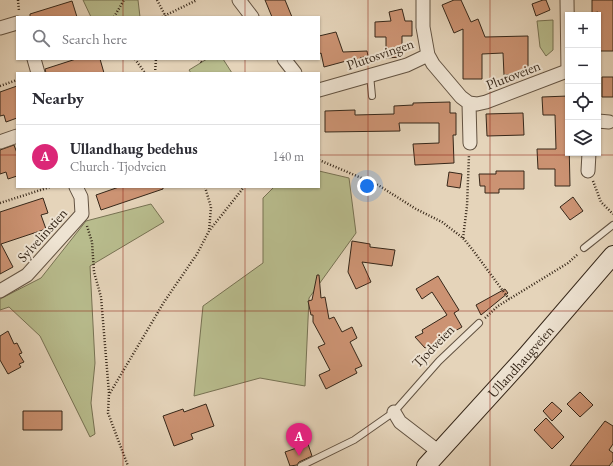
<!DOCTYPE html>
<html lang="en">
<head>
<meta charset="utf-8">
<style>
	body { margin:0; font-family:"EB Garamond",serif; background:#f2f2f3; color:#2b2b33 }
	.controls { position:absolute; right:12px; top:12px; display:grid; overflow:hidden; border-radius:0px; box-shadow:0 1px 3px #0004 }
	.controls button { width:36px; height:36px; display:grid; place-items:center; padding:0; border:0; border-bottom:1px solid #e1e1e2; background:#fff; color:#2b2b33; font:20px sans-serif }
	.you { position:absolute; left:367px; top:186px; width:14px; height:14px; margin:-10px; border:3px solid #fff; border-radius:50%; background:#1a73e8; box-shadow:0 0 0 6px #1a73e833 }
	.badge { display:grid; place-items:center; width:26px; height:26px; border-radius:50%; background:#db2777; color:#fff; font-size:13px; font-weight:700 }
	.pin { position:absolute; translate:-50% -33px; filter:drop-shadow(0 1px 2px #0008) }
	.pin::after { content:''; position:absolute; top:21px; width:14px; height:12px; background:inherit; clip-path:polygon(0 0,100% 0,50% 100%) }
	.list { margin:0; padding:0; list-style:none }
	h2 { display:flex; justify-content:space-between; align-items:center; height:52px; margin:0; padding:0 16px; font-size:17px }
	h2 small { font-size:13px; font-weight:400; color:#7c7c81 }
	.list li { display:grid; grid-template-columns:26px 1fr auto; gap:12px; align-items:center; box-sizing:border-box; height:64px; padding:0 16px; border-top:1px solid #e1e1e2 }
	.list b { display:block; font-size:15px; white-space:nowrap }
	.list p { margin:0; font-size:13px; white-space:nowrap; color:#7c7c81 }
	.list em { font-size:13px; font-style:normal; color:#7c7c81 }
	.icon { flex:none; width:22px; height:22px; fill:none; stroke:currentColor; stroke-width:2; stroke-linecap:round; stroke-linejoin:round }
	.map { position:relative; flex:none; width:613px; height:466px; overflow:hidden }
	.search { position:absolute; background:#fff; box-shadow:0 1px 3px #0004; left:16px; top:16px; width:304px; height:44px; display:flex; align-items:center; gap:10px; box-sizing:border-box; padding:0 14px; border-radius:0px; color:#7c7c81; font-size:15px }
	.panel { position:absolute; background:#fff; box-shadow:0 1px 3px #0004; left:16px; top:72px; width:304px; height:116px; border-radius:0px }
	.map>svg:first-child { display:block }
	.green { fill:#b8bc8d; stroke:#777253 }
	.building { fill:#cc9373; stroke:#362719 }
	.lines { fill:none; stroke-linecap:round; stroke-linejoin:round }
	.lane-casing { stroke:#625241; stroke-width:8 }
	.street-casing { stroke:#625241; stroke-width:15 }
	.secondary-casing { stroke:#362719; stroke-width:20 }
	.path { stroke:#362719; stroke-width:2.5; stroke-dasharray:1 2; stroke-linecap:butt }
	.lane { stroke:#eee3d2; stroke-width:6 }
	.street { stroke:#eee3d2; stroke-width:13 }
	.secondary { stroke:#eee3d2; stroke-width:18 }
	.grid { fill:none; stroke:#8f2418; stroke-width:1; stroke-opacity:0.55 }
	.labels { text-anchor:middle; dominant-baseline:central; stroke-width:4; stroke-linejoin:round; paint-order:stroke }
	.street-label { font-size:14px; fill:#362719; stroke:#eee3d2 }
</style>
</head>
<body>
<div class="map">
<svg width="613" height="466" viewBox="0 0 613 466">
	<rect width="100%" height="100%" fill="#e5d4ba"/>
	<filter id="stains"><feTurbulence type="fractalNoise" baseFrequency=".005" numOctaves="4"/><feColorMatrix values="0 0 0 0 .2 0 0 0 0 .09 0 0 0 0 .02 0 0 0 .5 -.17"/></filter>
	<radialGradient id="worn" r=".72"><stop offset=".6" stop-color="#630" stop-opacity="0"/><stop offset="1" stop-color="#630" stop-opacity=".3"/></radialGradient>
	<!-- green -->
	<path class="green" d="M83,0h55l2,17h-49z
		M553,20v30l-7,6 -6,-9 -3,-26z
		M207,59h16l9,14h-41l-2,-3z
		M319,171l30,7 7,55 -47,65 -4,88 -45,-8 -66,18 9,-90 60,-43v-65l11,-11h45z
		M151,204l13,18 -74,44 5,97 -4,40 4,31 -5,3 -50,-101 -31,-29 -9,3v-11l41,-21 45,-57z"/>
	<!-- building -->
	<path class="building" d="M265,0h20l7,17h-20z
		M454,0h7l10,22 7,-3 7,18 43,-1v38l-24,1 -1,-22 -21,1v25h-19v-50l-9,4 -12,-28z
		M543,0h3l4,10 -14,6 -4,-12z
		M592,0h21v51h-15v-39l-6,1z
		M72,1l5,16h-47v-3z
		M402,9l3,12h7v15h-10v21l-16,1v-21h-11v-15l16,-1 -2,-9z
		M336,32l7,20 24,-1 1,5 -8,2 1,7h-11v-5l-26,7 -3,-14 -2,1v-18z
		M76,59h24l4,14h-58l-1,-4z
		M602,77h11v20h-11z
		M17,86v32l-11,4 -2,-7 -4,1v-24z
		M568,96l2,90h-15v-17h-17l-1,-20h19l-1,-34h-12l-1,-18z
		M450,102v11h6v22h-3l1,28 -39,2 -2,-21 26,-1v-20h-40l1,8 -75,1v-21l30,-1v5l39,-1v-8l19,-1v-2z
		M523,113l1,22 -37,1 -1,-22z
		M14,145l3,8v23l-9,3 -2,-7 -6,2v-24z
		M496,171h28v18h-25v4h-14v-7h-5l-1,-12h17z
		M449,172l13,2 -2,14 -13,-2z
		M119,187h44v2l-62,21 -5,-15z
		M573,197l10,14 -13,9 -10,-13z
		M43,198l5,15 -7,2 5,14 -45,15 12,23 -13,7v-62z
		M352,241l18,3v3l25,3 -3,16 -30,-4 9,20 -15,7 -8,-17z
		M317,275h2l2,23 4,-1 4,22 5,-2 8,15 10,-5 5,11 -7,4 12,24 -7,3 2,4 -31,16 -7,-14 11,-5 -12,-23 7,-3 -12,-22v-7h-2l-3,-14 4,-1z
		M438,276l21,34 -5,3 8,14 -37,21 -10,-11 8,-4 -1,-3 25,-15 -15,-23 -10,7 -6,-10z
		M505,289l3,4 -27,22 -5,-10z
		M8,331l6,13 3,-1 5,10 -3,1 5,8 -5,2 2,3 -13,7 -8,-14v-24z
		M580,392l13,13 -13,12 -13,-13z
		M552,402l10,9 -10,10 -9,-10z
		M206,404l8,22 -23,8 2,5 -19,7 -11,-30 20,-7 1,3z
		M23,411h39v19h-39z
		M546,418l18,19 -12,12 -18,-19z
		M605,421l8,5v18l-4,6 4,3v8l-4,5h-39z
		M308,444l4,12 -13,6 -2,3 -7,1 -5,-14z"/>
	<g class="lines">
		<!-- lane casing -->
		<g class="lane-casing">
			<path id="lane" d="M370,75l2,21
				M584,248l29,-23
				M301,466l53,-26 40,-28 45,-51 40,-38"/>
		</g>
		<!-- street casing -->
		<g class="street-casing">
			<path id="street" d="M239,0l13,17
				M423,0v27l5,28 5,9 28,33 8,6
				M567,0l1,72
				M0,28l17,-5
				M34,59l4,14
				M284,59l11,14
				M319,90l88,-25 21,-10
				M598,121l11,1
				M0,142l17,-6
				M470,143l-1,-40 8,1 9,-2 81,-31
				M588,171l1,-18
				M0,291l27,-16 55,-61 -1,-17 -5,-10
				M394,412l6,10 39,30"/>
		</g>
		<!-- secondary casing -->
		<g class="secondary-casing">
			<g id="secondary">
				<path id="s1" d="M426,466l100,-110 87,-101"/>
			</g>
		</g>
		<!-- path -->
		<path class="path" d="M18,0l1,11
			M157,0l9,17
			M114,17l10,-17
			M162,17l35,-17
			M135,59l10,14
			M199,59l3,4
			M155,73l1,-14
			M0,86l17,-6
			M319,160l59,25 38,24 26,13 21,16 9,11 37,50
			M593,181l8,21 12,12
			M205,187l6,20 -2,24
			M0,203l50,-16
			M87,226l5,16 2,30 7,25 8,96 -1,20 20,53
			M463,238l4,-32 2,-51
			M485,318l13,-12 70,-43 10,-9
			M110,393l54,-91 33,-48 12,-23 35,-44"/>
		<!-- lane -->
		<use href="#lane" class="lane"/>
		<!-- street -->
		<use href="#street" class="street"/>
		<!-- secondary -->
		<use href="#secondary" class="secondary"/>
	</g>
	<!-- grid -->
	<path class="grid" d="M123,0v17M245,0v17M368,0v466M490,0v466M123,59v14M245,59v14M0,155h17M319,155h294M123,187v279M245,187v279M0,311h613"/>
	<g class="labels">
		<!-- street labels -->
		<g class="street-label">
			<text transform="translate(380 54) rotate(-19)">Plutosvingen</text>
			<text transform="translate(513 75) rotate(-21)">Plutoveien</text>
			<text transform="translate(42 235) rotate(-48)">Sylvelinstien</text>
			<text transform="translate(433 346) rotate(-46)">Tjodveien</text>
			<text stroke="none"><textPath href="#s1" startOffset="141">Ullandhaugveien</textPath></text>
		</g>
	</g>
	<rect width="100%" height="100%" filter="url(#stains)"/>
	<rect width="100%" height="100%" fill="url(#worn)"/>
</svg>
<div class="controls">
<button>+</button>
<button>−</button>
<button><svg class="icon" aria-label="locate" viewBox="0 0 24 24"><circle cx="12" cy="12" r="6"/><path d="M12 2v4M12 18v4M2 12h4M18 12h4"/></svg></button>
<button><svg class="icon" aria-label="layers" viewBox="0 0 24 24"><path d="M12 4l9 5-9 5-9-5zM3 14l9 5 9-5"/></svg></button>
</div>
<div class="you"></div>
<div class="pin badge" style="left:299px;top:456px">A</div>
<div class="search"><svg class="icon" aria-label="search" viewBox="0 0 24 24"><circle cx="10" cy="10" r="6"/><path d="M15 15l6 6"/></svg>Search here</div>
<section class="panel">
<h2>Nearby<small></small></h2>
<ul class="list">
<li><span class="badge">A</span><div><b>Ullandhaug bedehus</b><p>Church · Tjodveien</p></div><em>140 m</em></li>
</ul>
</section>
</div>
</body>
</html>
